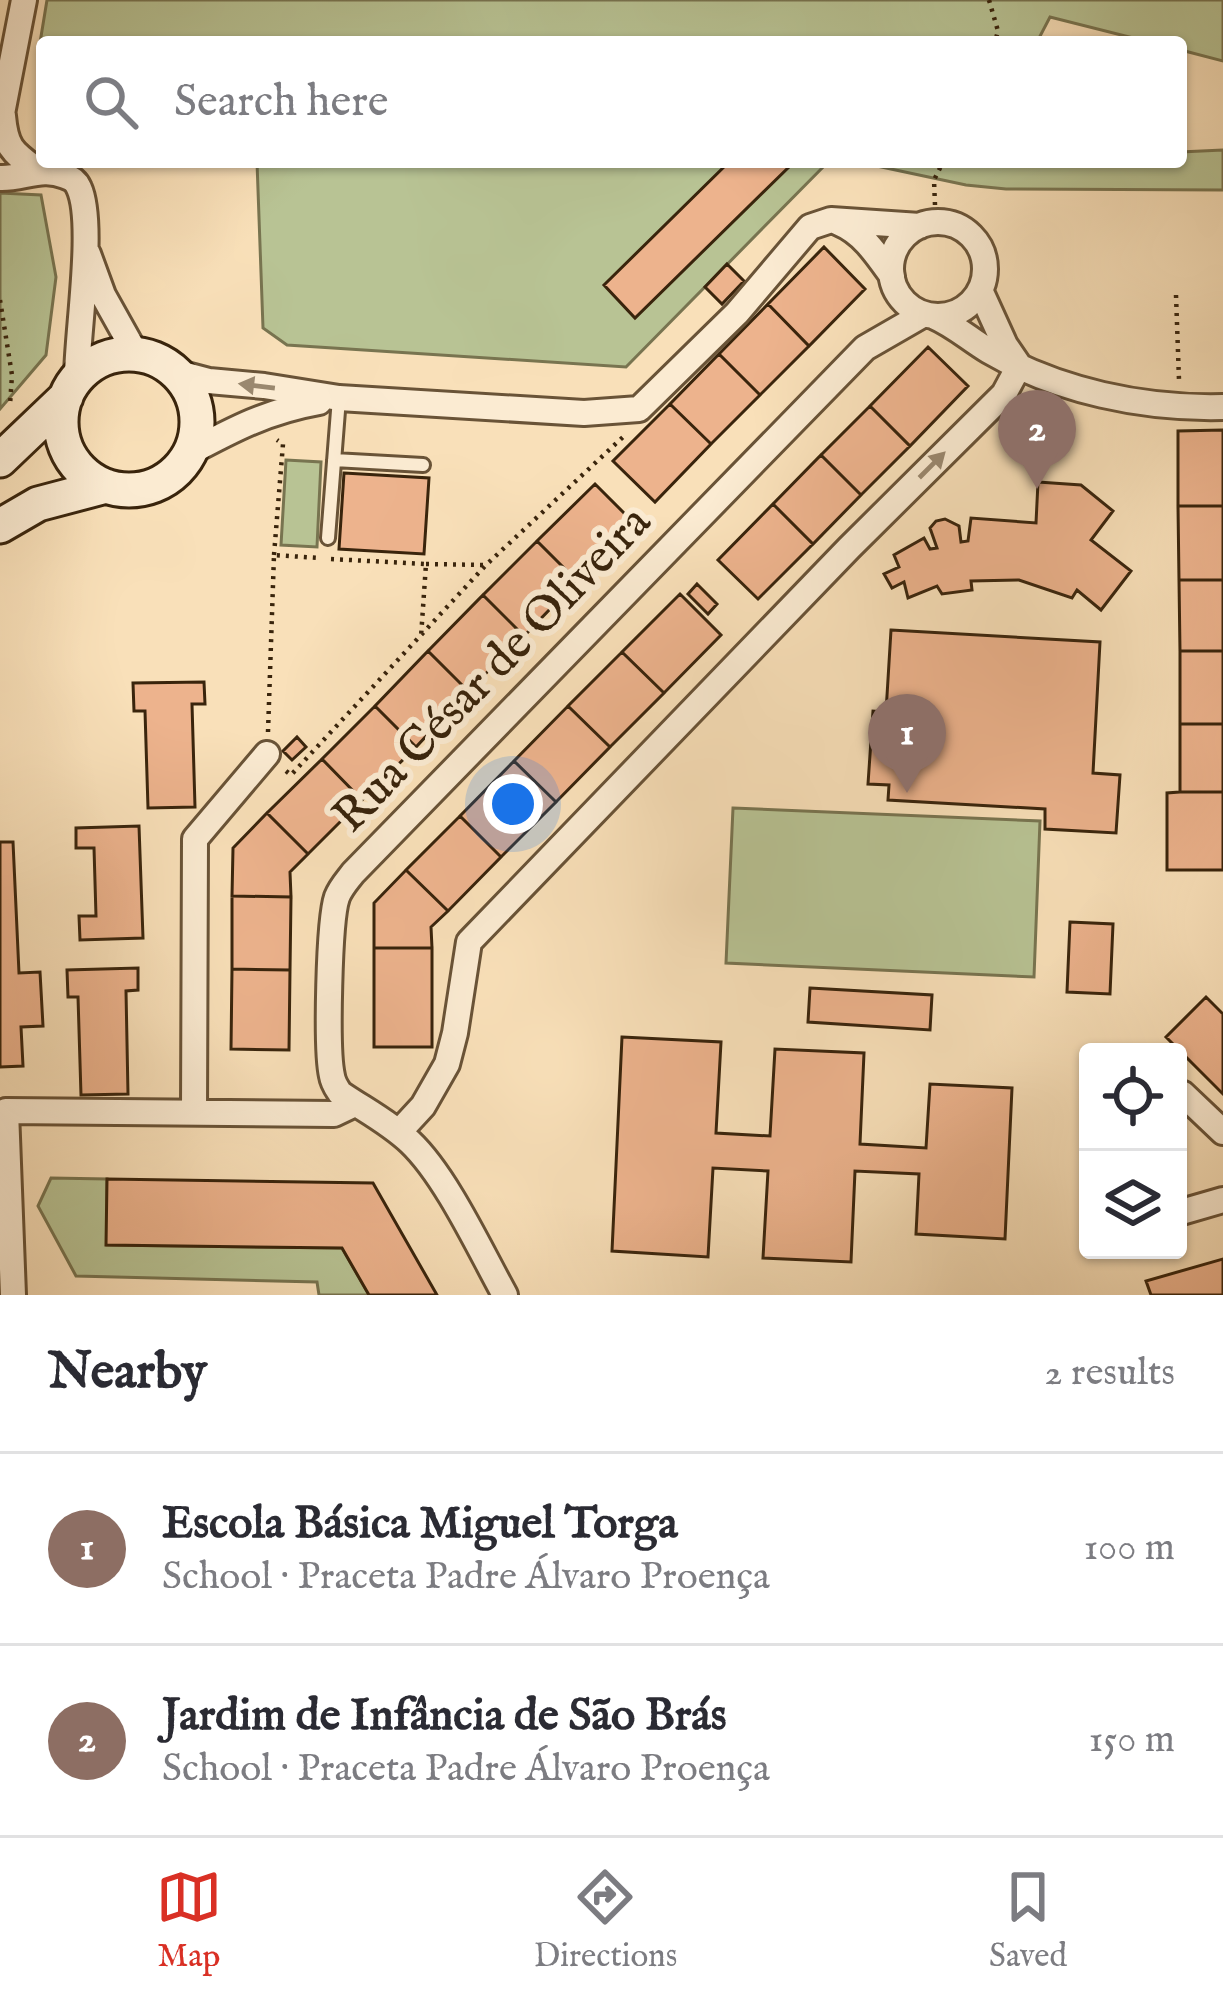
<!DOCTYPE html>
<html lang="en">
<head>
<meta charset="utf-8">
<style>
	body { margin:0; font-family:"IM FELL English",serif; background:#f2f2f3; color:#2b2b33 }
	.controls { position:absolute; right:36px; bottom:36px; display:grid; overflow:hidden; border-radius:12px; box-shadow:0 3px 9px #0004 }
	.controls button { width:108px; height:108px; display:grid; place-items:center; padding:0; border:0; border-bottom:3px solid #e1e1e2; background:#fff; color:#2b2b33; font:60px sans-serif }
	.you { position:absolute; left:513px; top:804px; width:42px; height:42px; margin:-30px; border:9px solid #fff; border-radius:50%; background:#1a73e8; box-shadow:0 0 0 18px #1a73e833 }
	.badge { display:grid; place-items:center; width:78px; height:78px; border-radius:50%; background:#d93025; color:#fff; font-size:39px; font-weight:700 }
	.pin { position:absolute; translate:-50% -99px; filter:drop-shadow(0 3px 6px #0008) }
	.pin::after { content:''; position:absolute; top:63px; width:42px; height:36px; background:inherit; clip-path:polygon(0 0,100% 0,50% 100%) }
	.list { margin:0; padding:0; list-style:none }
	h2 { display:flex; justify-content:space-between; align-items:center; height:156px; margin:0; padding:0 48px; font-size:51px }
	h2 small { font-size:39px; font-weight:400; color:#7c7c81 }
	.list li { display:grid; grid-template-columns:78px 1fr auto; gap:36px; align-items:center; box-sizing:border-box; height:192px; padding:0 48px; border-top:3px solid #e1e1e2 }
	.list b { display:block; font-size:45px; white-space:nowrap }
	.list p { margin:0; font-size:39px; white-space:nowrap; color:#7c7c81 }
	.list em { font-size:39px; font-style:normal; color:#7c7c81 }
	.icon { flex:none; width:66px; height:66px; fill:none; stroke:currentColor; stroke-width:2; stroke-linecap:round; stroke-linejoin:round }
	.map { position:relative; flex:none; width:1223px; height:1295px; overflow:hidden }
	.search { position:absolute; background:#fff; box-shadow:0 3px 9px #0004; left:36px; right:36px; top:36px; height:132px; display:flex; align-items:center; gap:30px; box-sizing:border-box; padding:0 42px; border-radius:12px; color:#7c7c81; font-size:45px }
	.sheet { height:540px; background:#fff }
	nav { display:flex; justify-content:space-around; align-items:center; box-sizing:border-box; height:168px; border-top:3px solid #e1e1e2; background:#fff; font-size:33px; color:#7c7c81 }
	nav a { display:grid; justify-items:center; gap:6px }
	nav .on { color:#d93025 }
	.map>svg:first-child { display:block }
	.green { fill:#b8c394; stroke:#787450; stroke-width:3 }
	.building { fill:#edb38d; stroke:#39240c; stroke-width:3 }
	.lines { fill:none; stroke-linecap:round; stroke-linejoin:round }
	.lane-casing { stroke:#695337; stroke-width:18 }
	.street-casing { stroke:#695337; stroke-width:30 }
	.secondary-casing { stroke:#39240c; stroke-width:39 }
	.path { stroke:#39240c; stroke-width:4.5; stroke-dasharray:3 6; stroke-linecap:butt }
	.lane { stroke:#fbebd2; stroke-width:12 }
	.street { stroke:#fbebd2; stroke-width:24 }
	.secondary { stroke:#fbebd2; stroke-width:33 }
	.oneway { fill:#9a886f }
	.labels { text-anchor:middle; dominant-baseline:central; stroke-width:12; stroke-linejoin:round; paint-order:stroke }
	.street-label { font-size:48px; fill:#39240c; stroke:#fbebd2 }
</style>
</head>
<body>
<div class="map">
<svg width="1223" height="1295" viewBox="0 0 1223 1295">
	<rect width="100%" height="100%" fill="#f9e0b9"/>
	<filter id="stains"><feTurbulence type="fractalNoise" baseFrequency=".00167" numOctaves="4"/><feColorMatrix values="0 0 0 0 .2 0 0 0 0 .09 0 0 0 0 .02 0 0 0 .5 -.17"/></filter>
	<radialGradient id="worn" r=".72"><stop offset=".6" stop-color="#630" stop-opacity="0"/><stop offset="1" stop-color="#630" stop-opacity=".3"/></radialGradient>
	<!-- green -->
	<path class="green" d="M47,0h1176v61l-42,-11v-8h-32l-99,-25 -13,25h-995v14l-4,-1z
		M1223,150v40l-217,-1 -40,-4 -108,-23h119v3l204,-3v-10z
		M257,162h571l-202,205 -339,-22 -24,-17z
		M0,193l41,2 15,82 -10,78 -46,54z
		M286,460l35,2 -4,85 -36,-2z
		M733,808l307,13 -6,156 -308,-14z
		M51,1178l56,1v66l235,3 27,47h-50l-2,-13 -241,-6 -38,-70z"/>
	<!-- building -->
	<path class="building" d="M729,162h65l-159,156 -31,-33z
		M824,247l41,42 -56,57 -41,-42z
		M727,264l17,17 -22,23 -17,-17z
		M768,304l41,42 -49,49 -41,-41z
		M928,347l40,39 -58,60 -40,-40z
		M719,354l41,41 -49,49 -41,-40z
		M670,404l41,40 -56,58 -42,-41z
		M870,406l40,40 -49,49 -40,-40z
		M1223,430v76h-45v-75z
		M1022 457a11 11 0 1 1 22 0a11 11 0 1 1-22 0Z
		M821,455l40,40 -48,49 -40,-40z
		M344,473l85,5 -5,76 -85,-5z
		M1038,482l43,3 32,26 -22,29 40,31 -30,39 -24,-20 -5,8 -53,-18 -48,1 1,9 -30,4 -5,-8 -29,12 -4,-16 -12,6 -8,-14 15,-7 -5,-12 30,-17 6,11 7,-1 -7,-20 6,-7 9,-2 14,7 2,16 7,-1 3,-23 65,5z
		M595,484l40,40 -58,57 -40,-40z
		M773,504l40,40 -55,55 -40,-39z
		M1178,506h45v74h-44z
		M537,541l40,40 -53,55 -41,-41z
		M1179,580h44v71h-43z
		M697,584l20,20 -9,10 -20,-20z
		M680,594l41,41 -57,58 -42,-41z
		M483,595l41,41 -56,55 -40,-40z
		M891,630l209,12 -7,131 27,2 -4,58 -71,-4v-20l-157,-9 1,-15 -21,-1 5,-73 13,1z
		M428,651l40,40 -52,56 -41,-41z
		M1180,651h43v73h-43z
		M622,652l42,41 -54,54 -42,-41z
		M204,682l1,22h-13l3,103 -47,1 -3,-97h-11l-1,-28z
		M375,706l41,41 -54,53 -40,-41z
		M568,706l42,41 -54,55 -42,-41z
		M1180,724h43v68h-43z
		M297,737l9,10 -14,13 -9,-9z
		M322,759l40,41 -54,54 -41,-41z
		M514,761l42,41 -55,55 -41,-41z
		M1180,792h43v78h-56v-77z
		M267,813l41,41 -18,18 1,25 -59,-1 1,-48z
		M460,816l41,41 -53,54 -42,-41z
		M139,826l4,112 -63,2 -1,-24h17l-2,-68h-18v-20z
		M0,842h13l6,131 21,-1 3,54 -22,1 2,39 -23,1z
		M406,870l42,41 -17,16 1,21h-58v-45z
		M232,896l59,1 -1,73 -58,-1z
		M1070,922l43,2 -3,70 -43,-2z
		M374,948h58v99h-58z
		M138,968v22l-12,1 2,103 -47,1 -3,-98h-10l-1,-27z
		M232,969l58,1 -1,80 -58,-1z
		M810,988l122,7 -2,35 -122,-8z
		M1206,997l17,17v80l-57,-57z
		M622,1037l99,5 -5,91 54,3 5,-87 89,4 -4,91 66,4 4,-64 82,4 -7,151 -89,-5 3,-60 -64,-3 -4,91 -88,-4 5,-87 -55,-3 -5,89 -96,-6z
		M107,1179l266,4 64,112h-68l-27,-47 -236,-3z
		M1223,1259v36h-72l-5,-14z"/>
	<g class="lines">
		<!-- lane casing -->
		<g class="lane-casing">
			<path id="lane" d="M334,460l89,5
				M328,538l11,-140"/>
		</g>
		<!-- street casing -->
		<g class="street-casing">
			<path id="street" d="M3,116c3,33 10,36 35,55
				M0,124l24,-124
				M0,178c23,1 42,-12 65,-2 7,2 11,5 14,12 16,35 -2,146 -2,190
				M891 269a47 47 0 1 1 94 0a47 47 0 1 1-94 0Z
				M839,223c24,10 38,32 53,53
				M88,254l15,41 33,59
				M980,290l25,55 13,19
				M933,316c21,9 36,23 56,35 69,40 154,58 234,56
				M175,372l34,9 55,5 75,12 245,15 55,-4 98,-96 73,-86 21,-7 89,6
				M189,453c45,-24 79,-42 130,-51
				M1178,1092l5,2 40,38
				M194,1112l1,-273 72,-85
				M399,1132l24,-26 24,-42 8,-31 14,-91 380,-394 155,-154 15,-28
				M1178,1213l45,-13
				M13,1295l-7,-184 328,3 21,-10
				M505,1295c-25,-45 -59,-119 -95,-153 -21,-20 -47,-33 -70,-49 -4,-6 -7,-10 -8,-17 -6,-26 -3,-156 5,-179 4,-10 10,-16 16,-24l512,-525 59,-34"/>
		</g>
		<!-- secondary casing -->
		<g class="secondary-casing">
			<path id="secondary" d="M61 422a68 68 0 1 1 136 0a68 68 0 1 1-136 0Z
				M0,460l66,-63
				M0,526l38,-22 68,-18"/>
		</g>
		<!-- path -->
		<path class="path" d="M989,0l9,31 -3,11
			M935,205l-1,-25 9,-18
			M1176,295l3,85
			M0,300l12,75 -2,30
			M274,555l9,-111 -6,-4
			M331,559l95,5 -5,73
			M426,564l60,1
			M268,732l6,-177 45,3
			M286,771l5,4 195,-210 137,-128"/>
		<!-- lane -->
		<use href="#lane" class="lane"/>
		<!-- street -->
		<use href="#street" class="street"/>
		<!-- secondary -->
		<use href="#secondary" class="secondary"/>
	</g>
	<!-- one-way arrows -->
	<defs><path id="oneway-solid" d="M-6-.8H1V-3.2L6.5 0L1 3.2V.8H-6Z" transform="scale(3)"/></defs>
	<g class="oneway">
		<use href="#oneway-solid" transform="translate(257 386) rotate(-173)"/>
		<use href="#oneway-solid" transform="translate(932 465) rotate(-45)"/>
	</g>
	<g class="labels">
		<!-- street labels -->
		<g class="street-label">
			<text transform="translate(493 670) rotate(-46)">Rua César de Oliveira</text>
		</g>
	</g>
	<rect width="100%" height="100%" filter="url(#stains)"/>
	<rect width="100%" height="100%" fill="url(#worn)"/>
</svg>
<div class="controls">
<button><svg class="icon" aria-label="locate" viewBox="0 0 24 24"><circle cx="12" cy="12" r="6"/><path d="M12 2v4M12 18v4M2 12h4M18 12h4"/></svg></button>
<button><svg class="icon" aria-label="layers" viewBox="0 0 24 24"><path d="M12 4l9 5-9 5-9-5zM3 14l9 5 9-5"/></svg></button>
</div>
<div class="you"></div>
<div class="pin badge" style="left:907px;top:793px;background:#8d6e63">1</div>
<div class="pin badge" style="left:1037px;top:489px;background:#8d6e63">2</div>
<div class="search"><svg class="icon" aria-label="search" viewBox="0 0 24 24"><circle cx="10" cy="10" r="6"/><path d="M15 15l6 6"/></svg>Search here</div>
</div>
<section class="sheet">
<h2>Nearby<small>2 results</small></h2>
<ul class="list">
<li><span class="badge" style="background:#8d6e63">1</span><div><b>Escola Básica Miguel Torga</b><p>School · Praceta Padre Álvaro Proença</p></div><em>100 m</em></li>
<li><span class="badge" style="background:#8d6e63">2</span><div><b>Jardim de Infância de São Brás</b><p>School · Praceta Padre Álvaro Proença</p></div><em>150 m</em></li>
</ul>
</section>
<nav>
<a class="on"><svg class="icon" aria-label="map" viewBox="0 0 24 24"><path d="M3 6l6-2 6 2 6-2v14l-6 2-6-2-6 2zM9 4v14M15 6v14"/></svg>Map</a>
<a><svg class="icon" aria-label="directions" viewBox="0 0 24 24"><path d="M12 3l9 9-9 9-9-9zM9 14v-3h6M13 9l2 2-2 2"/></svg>Directions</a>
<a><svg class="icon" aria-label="saved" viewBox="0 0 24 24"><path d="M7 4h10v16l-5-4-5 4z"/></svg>Saved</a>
</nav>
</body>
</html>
